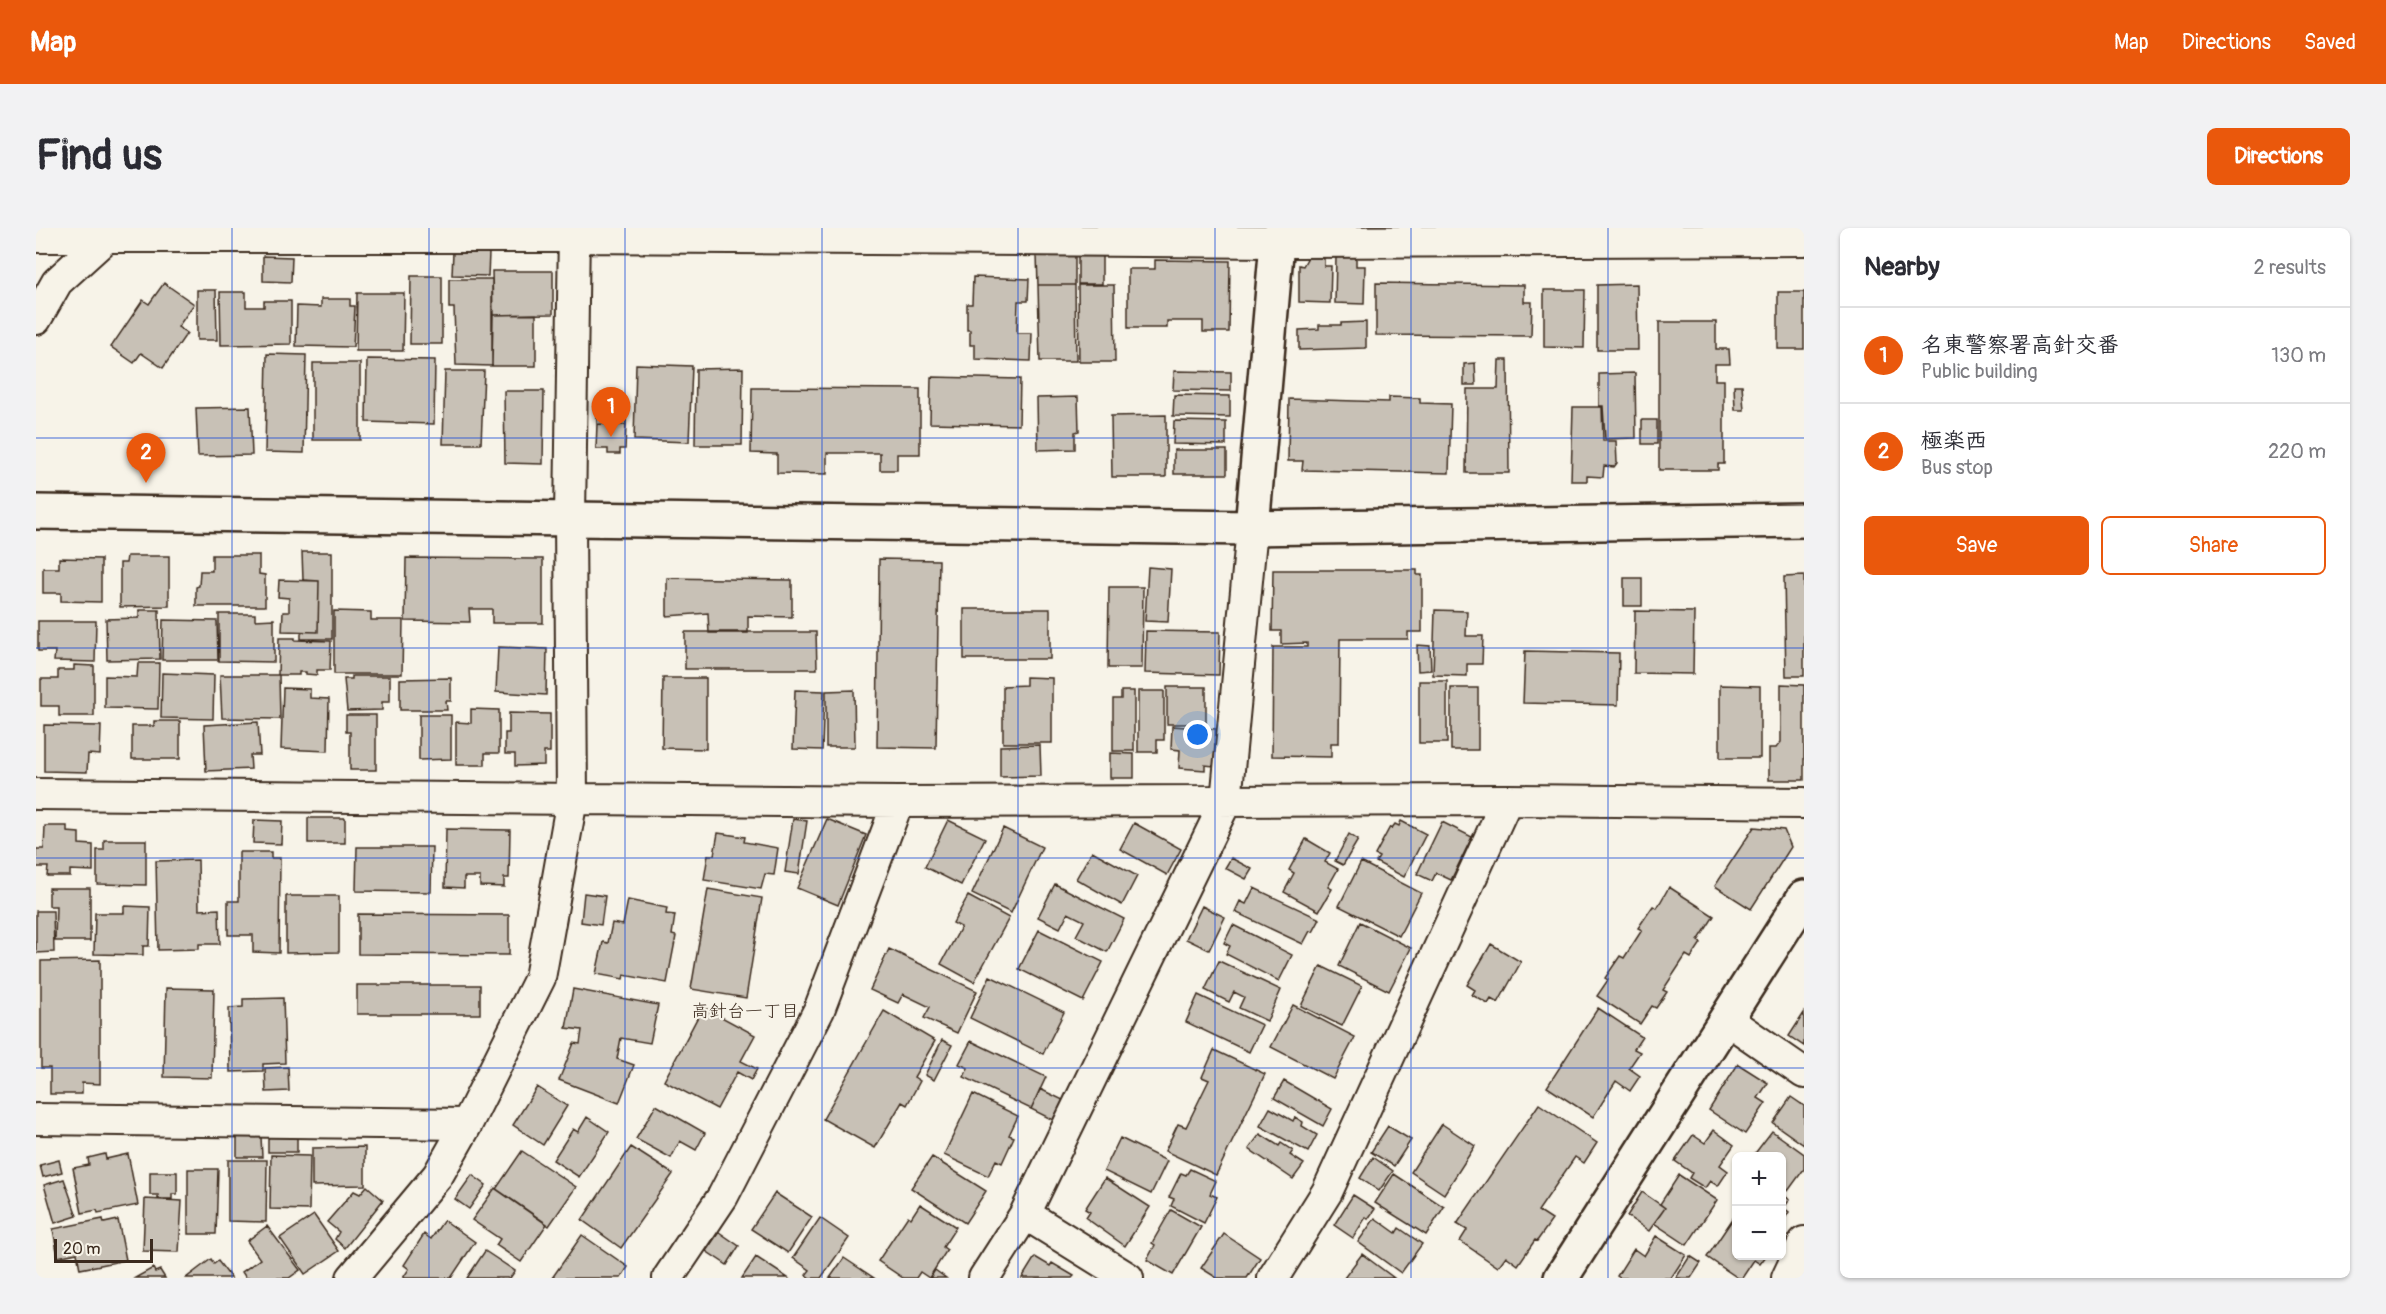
<!DOCTYPE html>
<html lang="en">
<head>
<meta charset="utf-8">
<style>
	body { margin:0; font-family:Pangolin,"Klee One",sans-serif; background:#f2f2f3; color:#2b2b33 }
	.controls { position:absolute; right:18px; bottom:18px; display:grid; overflow:hidden; border-radius:9px; box-shadow:0 2px 4px #0004 }
	.controls button { width:54px; height:54px; display:grid; place-items:center; padding:0; border:0; border-bottom:2px solid #e1e1e2; background:#fff; color:#2b2b33; font:30px sans-serif }
	.scale { position:absolute; left:18px; bottom:15px; width:99px; box-sizing:border-box; padding-left:6px; border:3px solid #3b2a1e; border-top:0; font-size:16px; line-height:21px; white-space:nowrap; color:#3b2a1e; -webkit-text-stroke:4px #f7f3e8; paint-order:stroke }
	.you { position:absolute; left:1162px; top:507px; width:21px; height:21px; margin:-15px; border:4px solid #fff; border-radius:50%; background:#1a73e8; box-shadow:0 0 0 9px #1a73e833 }
	.badge { display:grid; place-items:center; width:39px; height:39px; border-radius:50%; background:#ea580c; color:#fff; font-size:20px; font-weight:700 }
	.pin { position:absolute; translate:-50% -50px; filter:drop-shadow(0 2px 3px #0008) }
	.pin::after { content:''; position:absolute; top:32px; width:21px; height:18px; background:inherit; clip-path:polygon(0 0,100% 0,50% 100%) }
	.list { margin:0; padding:0; list-style:none }
	h2 { display:flex; justify-content:space-between; align-items:center; height:78px; margin:0; padding:0 24px; font-size:26px }
	h2 small { font-size:20px; font-weight:400; color:#7c7c81 }
	.list li { display:grid; grid-template-columns:39px 1fr auto; gap:18px; align-items:center; box-sizing:border-box; height:96px; padding:0 24px; border-top:2px solid #e1e1e2 }
	.list b { display:block; font-size:22px; white-space:nowrap }
	.list p { margin:0; font-size:20px; white-space:nowrap; color:#7c7c81 }
	.list em { font-size:20px; font-style:normal; color:#7c7c81 }
	.actions { display:flex; gap:12px; padding:18px 24px }
	.actions a { flex:1; padding:14px 0; border:2px solid #ea580c; border-radius:9px; text-align:center; font-size:21px; color:#ea580c }
	.actions .main { background:#ea580c; color:#fff }
	.map { position:relative; flex:none; width:1768px; height:1050px; overflow:hidden; border-radius:9px }
	header { display:flex; align-items:center; gap:36px; box-sizing:border-box; height:84px; padding:0 30px; background:#ea580c; color:#fff }
	header strong { font-size:28px }
	nav { display:flex; gap:33px; margin-inline-start:auto; font-size:21px }
	.intro { display:flex; align-items:center; justify-content:space-between; box-sizing:border-box; height:144px; padding:0 36px }
	h1 { margin:0; font-size:42px }
	.button { padding:15px 27px; border-radius:9px; background:#ea580c; color:#fff; font-size:21px; font-weight:700 }
	main { display:flex; gap:36px; padding:0 36px }
	aside { flex:1; background:#fff; border-radius:9px; box-shadow:0 2px 4px #0004 }
	.map>svg:first-child { display:block }
	.building { fill:#c8c1b6; stroke:#3b2a1e; stroke-width:1.5 }
	.lines { fill:none; stroke-linecap:round; stroke-linejoin:round }
	.minor-casing { stroke:#3b2a1e; stroke-width:34 }
	.tertiary-casing { stroke:#3b2a1e; stroke-width:38 }
	.minor { stroke:#f7f3e8; stroke-width:30 }
	.tertiary { stroke:#f7f3e8; stroke-width:33 }
	.grid { fill:none; stroke:#1d4ed8; stroke-width:1.5; stroke-opacity:0.55 }
	.labels { text-anchor:middle; dominant-baseline:central; stroke-width:4.5; stroke-linejoin:round; paint-order:stroke }
	.neighbourhood-label { font-size:18px; fill:#3b2a1e; stroke:#f7f3e8 }
</style>
</head>
<body>
<header>
<strong>Map</strong>
<nav><a>Map</a><a>Directions</a><a>Saved</a></nav>
</header>
<div class="intro"><h1>Find us</h1><a class="button">Directions</a></div>
<main>
<div class="map">
<svg width="1768" height="1050" viewBox="0 0 1768 1050">
	<rect width="100%" height="100%" fill="#f7f3e8"/>
	<filter id="ink" filterUnits="userSpaceOnUse"><feTurbulence type="fractalNoise" baseFrequency=".0167" numOctaves="2"/><feDisplacementMap in="SourceGraphic" scale="12" xChannelSelector="R" yChannelSelector="G"/><feConvolveMatrix kernelMatrix="1 2 1 2 8 2 1 2 1" color-interpolation-filters="sRGB"/></filter>
	<g filter="url(#ink)">
		<!-- building -->
		<path class="building" d="M417,24l36,1 -1,23 -36,-1z
			M1001,27h38v30h-37z
			M227,28l29,1 -1,25 -28,-1z
			M1042,28h24v28h-24z
			M1272,29l16,1v8h7l-1,37 -31,-1v-37l4,1z
			M1300,29h20v9h9l-1,38 -29,-1z
			M1119,32l75,1 -1,71h-26v-11h-36v7h-39v-59h27z
			M456,43h61v43l-60,1z
			M375,48h31v68h-32z
			M937,49l56,2 -1,22h-10l-1,32h15l-1,28 -56,-2v-14h-5v-15h-3v-26h5z
			M413,51h43v87l-36,-1 -2,-57h-5z
			M128,55l30,21 -16,23 9,6 -24,35 -22,-15 -7,10 -23,-16 32,-47 6,4z
			M1340,55l148,2v17h8l-1,34 -155,-1z
			M1601,56l1,66h-41v-65z
			M1002,57h37l1,76h-36z
			M1042,57h36l1,77h-36z
			M161,62h19l1,50h-20z
			M1508,62h41l-1,58 -40,-1z
			M184,64h26v15h18v-6h27v43l-70,1z
			M1742,64h26v57h-26z
			M321,65h47l-1,58h-47z
			M285,71h29v7h5l-2,41 -57,-1 1,-40 24,1z
			M500,86v52h-44l1,-51z
			M1330,94v26l-67,2v-20l20,-1v-4h22v-2z
			M1623,94h57v27h13l1,15h-15v16h9v84h-6v6h-59z
			M231,126l39,1 -2,98 -39,-1z
			M331,131l68,1 -1,64 -68,-2z
			M1463,132h9l1,113h-43l1,-84h31z
			M277,135h47v77h-47z
			M1439,135l1,22h-12v-21z
			M600,136l56,2 -3,76 -55,-2z
			M707,140l-1,77h-47l1,-76z
			M409,143h39l-3,73h-38z
			M1138,143l57,1v19l-58,-1z
			M1599,145l1,65 -31,1 -2,-33h-4v-32z
			M895,149l89,2 -1,46 -89,-2z
			M1698,157h8l2,25h-9z
			M716,160l168,1v65h-23v16h-17v-17h-53v21l-50,-1v-19l-26,-1z
			M468,163h40l-1,73 -38,-1z
			M1138,167l56,1v21l-57,-1z
			M1042,169l1,34 -4,1v17l-37,1 -1,-52z
			M1353,169l31,1v5l31,1 -2,69 -147,-3 1,-9h-15l1,-62 100,3z
			M561,173l29,1v23l-29,-1z
			M1537,179h29l1,34h13l1,22 -3,4 -10,-1 -1,11 -16,-1v5h-16z
			M160,180l54,-1 2,48 -54,1z
			M1130,187v62h-54l-1,-61z
			M1606,192h15v24h-15z
			M1138,193l52,1v23l-53,-1z
			M561,196l29,1 -1,24h-5v5h-12v-5h-12z
			M1138,222h53v24h-53z
			M266,324h30v87h-31v-7h17l1,-51 -16,-1z
			M176,327h47v19l6,1v31h-69v-19l3,-1 1,-15h12z
			M91,328h42v50l-49,1v-44h6z
			M23,330l42,1v43l-40,-1v-8h-18v-25h16z
			M370,330l137,1v64h-51v-14h-23l1,13 -65,-1z
			M843,331l60,1 -3,188 -59,-1z
			M1112,339l23,2 -3,53 -23,-1z
			M1237,342h144v5h5v57h-14v7h-68l-1,104h-8v14l-59,-1 1,-109h34v-4l-26,1v-13h-9z
			M1768,348v100h-18l-2,-99z
			M631,350l125,2v37l-44,-1v17h-39l-1,-20 -41,3z
			M1588,350h18v28h-18z
			M243,352l40,1 -1,51 -36,-1 1,-19h6v-14l-11,-1z
			M1073,359h34l-1,81h-34z
			M928,381h86v50h-86z
			M103,382h20l1,49 -53,1 -1,-41 33,-1z
			M1399,382l32,1 -1,25h17l-1,28h-15v12l-34,-1z
			M298,383l37,1v8h32l-1,54h-68z
			M1599,383l59,1 -1,62 -59,-1z
			M183,386h36v6l19,-1v43l-55,-1z
			M127,392l54,1 1,39h-56z
			M2,393h58l-1,41 -41,-1 1,-10h-17z
			M1110,403l74,1 -1,43 -74,-2z
			M649,404h131l1,37h-132z
			M243,410h16v2l36,1 -1,29h-13v5l-11,-1v-2h-7v3h-21z
			M1381,417l13,1 1,24 -13,1z
			M462,419l49,2 -1,46 -50,-3z
			M1489,423l94,2 -1,52 -95,-2z
			M102,435h21l-1,46 -53,-1v-32l32,1z
			M38,437l20,1v50h-35v-10h-18v-27h17v-9h16z
			M126,445l52,2 -1,44 -52,-1z
			M184,447h59l1,44 -58,-1z
			M316,448h38v26h-8v8l-35,1 -3,-32h8z
			M990,449l26,1v65h-49v-57l23,-1z
			M415,450v23h-5l1,9h-47v-31z
			M627,450h43v71l-44,-1z
			M1383,453h28v62h-28z
			M1745,456l23,1v95h-35v-32h7l5,-6z
			M1684,457l40,1v72h-40z
			M1131,459h39v37h-39z
			M247,460l27,1v9l19,1 -1,52 -47,-2z
			M1415,460h27v62h-27z
			M759,462l29,1 -2,59 -29,-1z
			M818,462l1,57h-29v-56z
			M1085,463h13v60h-21v-52h8z
			M1102,463h26v49h-7v12h-19z
			M435,481l28,1v43h-14v12h-29v-43l15,1z
			M473,485l41,1v38h-6v13l-29,1v-12h-10v-21h4z
			M310,487h30v55h-26v-38h-4z
			M383,487h32v44l-32,1z
			M118,493h26v38h-48v-33h22z
			M222,494l2,33h-10l1,14 -45,2 -2,-46z
			M8,497l57,1 -1,29 -12,-1 -1,18 -43,-1z
			M1136,498l44,3 -2,37 -9,-1v5l-26,-2 1,-18 -9,-1z
			M1004,517l1,31 -41,1v-31z
			M1074,525l24,1v24h-24z
			M272,590h37v25h-37z
			M757,591l14,2 -8,53 -14,-2z
			M791,591l39,16 -28,70 -41,-17z
			M218,592l28,1 -1,23 -28,-1z
			M912,592l37,18 -24,47 -36,-18z
			M1365,593l25,13 -22,43 -28,-15 3,-5 -4,-2 15,-28 2,1 3,-4 4,2z
			M1406,594l30,15 -21,43 -15,-7 -4,8 -15,-7z
			M1098,595l47,26 -14,26 -47,-26z
			M9,598h22v6l12,1v11l14,1v26l-23,-1v6h-23l1,-9h-12v-18h8z
			M1718,599l30,3 7,17 -40,62 -36,-23z
			M967,600l39,19 -31,66 -39,-19z
			M410,601l64,1 -1,48h-5v9l-24,-1v-9h-16v11l-19,-1z
			M682,605l27,4 -1,5 34,6 -4,27 -9,-1 -4,15 -57,-9 4,-25h6z
			M1313,606l9,6 -15,25 -8,-4z
			M1270,611l24,14 -5,9 13,7 -10,18 4,2 -13,22 -35,-19 10,-19 -5,-3z
			M68,612h42v45l-49,-1v-34h7z
			M321,619h75l-1,45 -75,-1z
			M1056,623l45,25 -15,29 -46,-26z
			M203,624h32v6h9l-1,95 -26,-1v-17h-25v-34h11z
			M1195,630l21,11 -6,10 -21,-11z
			M162,632l1,50 20,-1 1,35h-21v5l-41,1 -2,-89z
			M1325,634l60,31 -22,43 -60,-30z
			M1019,656l69,35 -17,33 -31,-16 8,-15 -16,-8 -8,15 -22,-11z
			M1633,659l45,29 -16,25 3,2 -10,15 -5,-3 -23,35 4,2 -11,16 -4,-2 -12,18 -43,-28 11,-16 -3,-2 15,-22 4,2 18,-28 -4,-2 15,-22 4,2z
			M13,660h41v53h-35l1,-35h-7z
			M1218,660l66,31 -7,13 -3,-1 -7,13 -68,-32 5,-11 6,3z
			M672,661l54,9 -16,100 -55,-9z
			M548,665l21,3 -4,29 -20,-3z
			M250,668h53v56l-53,1z
			M932,668l41,22 -35,64 -33,-18 20,-37 -8,-4z
			M592,672l39,8 -1,6 9,1 -3,20 4,1 -9,47 -43,-8 -1,4 -27,-5 7,-32 5,1 4,-20 11,2z
			M88,678l26,1 -1,39h-6v9l-49,-1 1,-41h29z
			M1166,678l23,11 -16,33 -23,-11z
			M0,683h17l1,41 -18,1z
			M322,686l151,1v40l-151,-1z
			M1324,694l51,26 -22,43 -50,-25z
			M1197,697l59,30 -13,26 -53,-27 4,-8 -6,-3z
			M1003,702l64,32 -20,39 -64,-32z
			M1455,716l30,18 -23,41 -7,-4 -3,5 -16,-9 3,-5 -8,-5z
			M853,721l88,42 -20,42 -33,-15 6,-11 -27,-13 -5,9 -28,-13z
			M64,732v124l-18,-1v11h-32v-26h-9v-107z
			M1183,733l62,29 -14,31 -28,-13 5,-11 -10,-5 -5,10 -24,-12z
			M1285,738l41,20 -20,40 -41,-20z
			M954,748l74,36 -21,42 -73,-36z
			M321,757h123v29h-123z
			M130,760l48,1 -2,89 -48,-1z
			M537,761l85,16 -8,38 -29,-5 -4,21 17,6 -15,38 -60,-23 15,-37 6,1 2,-14 -16,-2z
			M1162,767l64,30 -13,27 -63,-30z
			M247,770l2,65 -22,1v7l-33,1 -1,-64 14,-1v-8z
			M1257,777l62,32 -22,42 -62,-32z
			M667,779l52,28 -14,26 16,8 -6,11 -14,-8 -20,37 -53,-28z
			M1562,780l44,29 -8,12 6,3 -11,16 11,8 -10,15 -14,-10 -23,36 -46,-30z
			M848,783l51,30 -21,36 6,4 -13,24 -5,-3 -27,46 -52,-29z
			M1768,785v33l-15,-10z
			M906,812l10,5 -18,35 -9,-5z
			M935,813l75,36 -15,32 -67,-32 4,-9 -9,-4z
			M1178,822l51,24 -49,101 -51,-24 13,-27 8,3 23,-47 -7,-3z
			M1702,836l30,19 -10,15 8,5 -21,31 -36,-24z
			M252,839l1,24 -23,1 -1,-24z
			M1248,853l48,28 -9,17 -49,-28z
			M501,859l30,19 -24,39 -30,-20z
			M1004,861l23,11 -10,20 -22,-11z
			M937,866l45,22 -9,19 5,2 -12,26 -6,-3 -8,16 -44,-21z
			M1755,869l13,9v39l-31,-22z
			M1503,876l58,39 -13,20 -9,-6 -37,54 14,9 -15,21 -2,-1 -17,25 -12,-9 -8,11 -38,-26 7,-11 -10,-6z
			M620,877l49,28 -9,17 -16,-9 -9,17 -35,-19z
			M1234,880l23,13 2,-4 8,5 -1,4 15,9 -9,17 -48,-26z
			M551,889l22,15 -30,45 -26,-17 20,-31 5,3z
			M1406,896l33,22 -31,48 -33,-22z
			M1352,898l23,14 -17,26 -23,-14z
			M1678,902l20,15 -14,20 8,6 -10,15 -8,-5 -5,7 -16,-10 3,-5 -17,-12 18,-26 12,8z
			M1736,903l32,23v15l-16,22 -6,-5v-30h-29z
			M232,904h29v20h-29z
			M1224,906l19,12 2,-3 12,8 -3,4 14,9 -11,15 -44,-30z
			M201,909h24l1,20h-25z
			M1084,910l47,23 -16,33 -47,-23z
			M329,919v38l-53,1v-38z
			M595,919l42,27 -52,74 -39,-28z
			M486,923l54,36 -27,39 -53,-37z
			M69,926l1,5 22,-5 10,51 -40,8 -1,-3 -15,3 -9,-45 16,-3 -1,-7z
			M235,927l39,1 -1,54 -39,-1z
			M896,929l54,34 -21,32 -54,-35z
			M1337,929l20,14 -14,20 -19,-13z
			M23,932l3,12 -19,5 -3,-12z
			M192,932h39l-1,62 -38,-1z
			M152,941h30l-2,65h-28z
			M1154,941l26,12 -6,13 7,3 -13,26 -33,-17 3,-7 -5,-2 12,-24 5,2z
			M114,944h27v22h-5v5h-14v-4h-8z
			M1358,946l50,33 -18,28 -51,-32z
			M436,947l14,10 -17,24 -14,-10z
			M1643,947l38,25 -30,45 -33,-22 11,-15 -5,-4z
			M1069,950l45,29 -25,39 -39,-28 4,-6 -5,-3z
			M28,951l13,37 -22,7 -11,-38z
			M331,958l16,14 -38,48 -10,-9 4,-7 -12,-10 27,-31 6,3z
			M459,960l52,36 -26,38 -25,-17 4,-6 -28,-19z
			M1606,964l23,16 -16,23 -22,-15z
			M739,965l37,24 -24,36 -37,-24z
			M1746,966l8,5 -6,9 5,4 -7,11z
			M1317,967l22,14 -7,10 -2,-2 -13,21 -19,-13z
			M109,971l37,2 -3,51 -36,-1z
			M884,976l36,23 -13,20 4,3 -18,28 -9,-6 -4,6h-13l-25,-17 30,-45 3,2z
			M1135,982l30,17 -28,48 -26,-15 8,-15 -3,-2z
			M1700,986v42h30l-6,8 -6,-4 -12,18h-4l-31,-21z
			M278,987l25,36 -34,23 -25,-36z
			M784,990l29,20 -28,40h-11l-4,-3 4,-5 -17,-12z
			M1339,990l21,15 3,-5 23,16 -21,29 -43,-31z
			M67,991l1,4 14,-3 8,40 -46,9 -3,-16 -19,4 -5,-28z
			M408,992l31,22 -24,36h-48l6,-9 -5,-4 20,-31 7,5z
			M231,998l33,44 -11,8h-43l-4,-6 18,-13 -13,-18z
			M683,1004l20,14 -12,19 -21,-14z
			M1188,1006l36,24 -13,20h-30l-16,-10z
			M546,1007l46,32 -7,11h-69z
			M1620,1008l30,19 -15,23h-51l-3,-2 17,-27 10,7z
			M449,1023l30,20 -5,7h-43z
			M1326,1026l32,24h-50z
			M1654,1028l11,7 -10,15h-15z
			M720,1029l32,21h-46z
			M999,1029l15,9 2,-3 22,13 -2,2h-50z
			M808,1030l30,20h-44z
			M175,1031l3,5 4,-3 13,17h-45z
			M117,1040l2,4 5,-2 5,8h-30z
			M899,1042l11,8h-16z"/>
		<g class="lines">
			<!-- minor casing -->
			<g class="minor-casing">
				<path id="minor" d="M0,9h538l722,5 508,-2
					M0,91l21,-37 55,-50
					M0,566l862,8 609,-2 297,3
					M1690,791l78,54
					M0,891l431,5
					M989,986l103,64
					M316,1050l86,-103 29,-51 73,-146 32,-179 -2,-281 4,-290
					M632,1050l55,-82 96,-186 79,-208
					M948,1050l41,-64 201,-413 26,-273
					M1237,1050l54,-86 180,-392
					M1751,1050l17,-36"/>
			</g>
			<!-- tertiary casing -->
			<g class="tertiary-casing">
				<path id="tertiary" d="M0,284l1216,16 552,-8
					M1216,300l25,-286 6,-14
					M1525,1050l243,-381"/>
			</g>
			<!-- minor -->
			<use href="#minor" class="minor"/>
			<!-- tertiary -->
			<use href="#tertiary" class="tertiary"/>
		</g>
	</g>
	<!-- grid -->
	<path class="grid" d="M196,0v1050M393,0v1050M589,0v1050M786,0v1050M982,0v1050M1179,0v1050M1375,0v1050M1572,0v1050M0,210h1768M0,420h1768M0,630h1768M0,840h1768"/>
	<g class="labels">
		<!-- neighbourhood labels -->
		<g class="neighbourhood-label">
			<text x="709" y="783">高針台一丁目</text>
		</g>
	</g>
</svg>
<div class="controls">
<button>+</button>
<button>−</button>
</div>
<div class="scale">20 m</div>
<div class="you"></div>
<div class="pin badge" style="left:575px;top:209px">1</div>
<div class="pin badge" style="left:110px;top:255px">2</div>
</div>
<aside>
<h2>Nearby<small>2 results</small></h2>
<ul class="list">
<li><span class="badge">1</span><div><b>名東警察署高針交番</b><p>Public building</p></div><em>130 m</em></li>
<li><span class="badge">2</span><div><b>極楽西</b><p>Bus stop</p></div><em>220 m</em></li>
</ul>
<div class="actions"><a class="main">Save</a><a>Share</a></div>
</aside>
</main>
</body>
</html>
